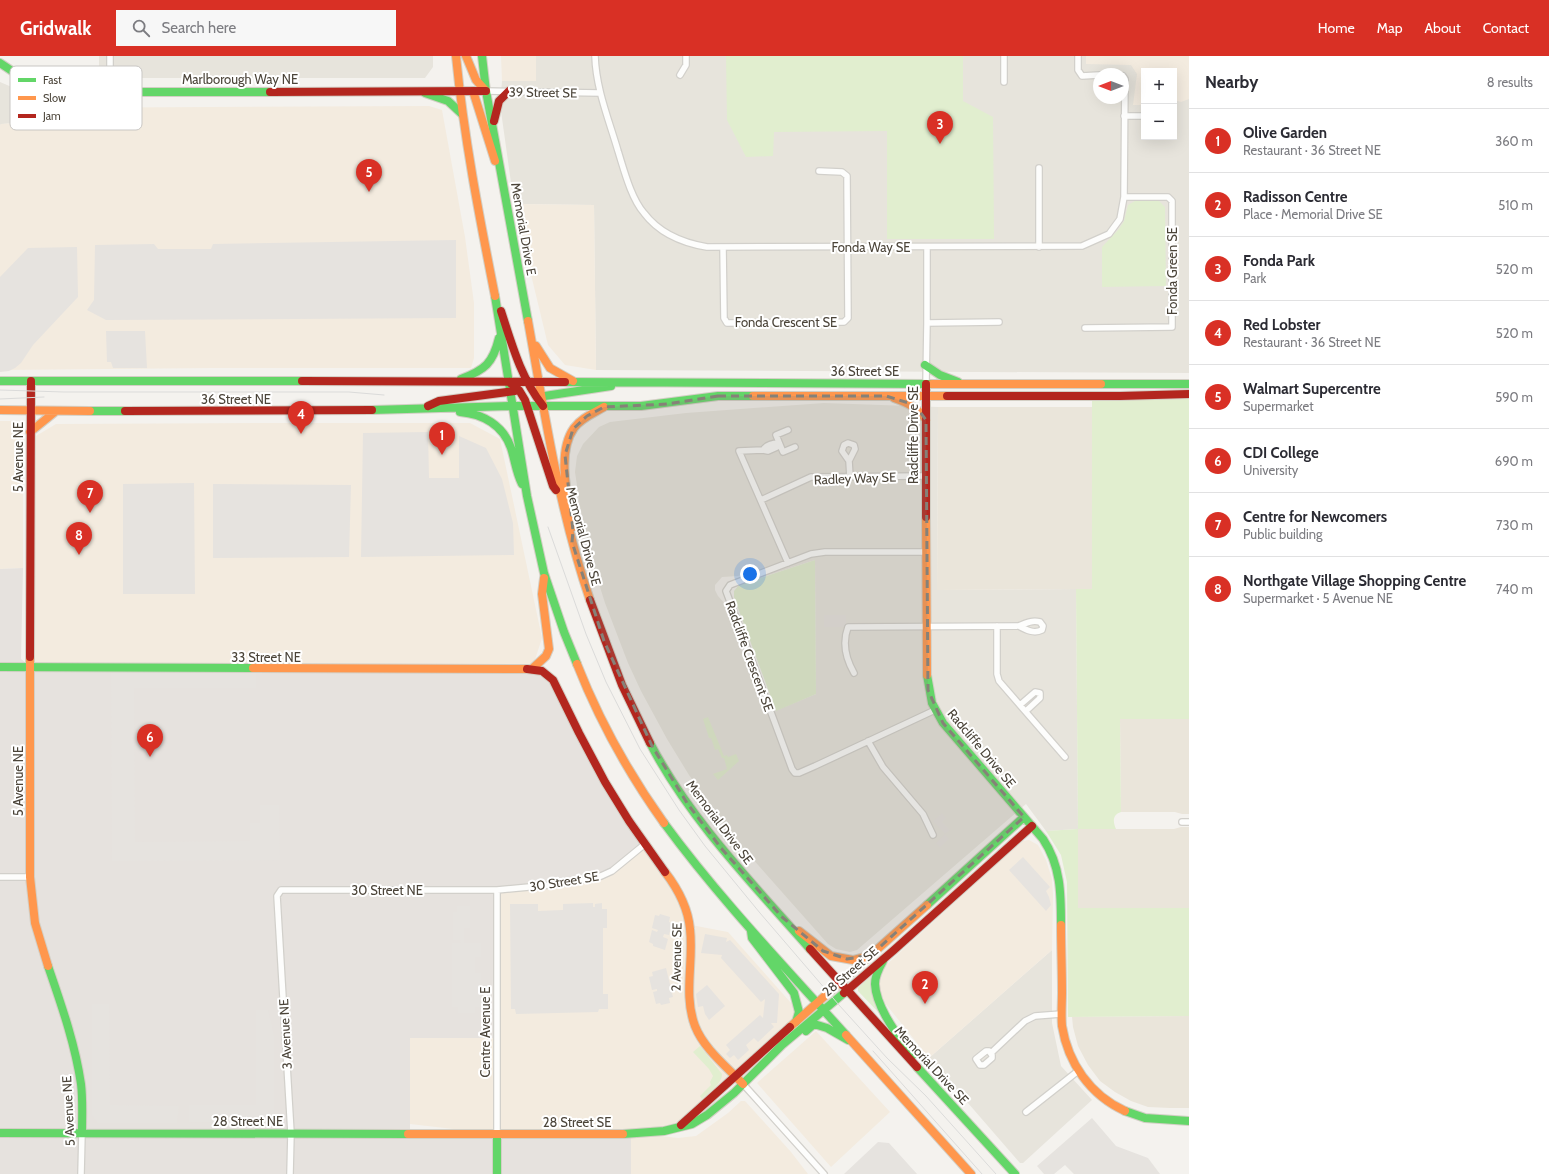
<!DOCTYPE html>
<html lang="en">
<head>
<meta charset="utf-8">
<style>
	body { margin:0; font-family:Cabin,sans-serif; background:#f7f7f7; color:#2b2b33 }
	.controls { position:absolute; right:12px; top:12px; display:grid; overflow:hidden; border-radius:0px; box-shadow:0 4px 16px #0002 }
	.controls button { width:36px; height:36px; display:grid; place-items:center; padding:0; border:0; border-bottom:1px solid #e1e1e2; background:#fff; color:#2b2b33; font:20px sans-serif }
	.compass { position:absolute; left:1093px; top:12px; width:36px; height:36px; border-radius:50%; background:#fff; box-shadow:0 4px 16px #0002; rotate:270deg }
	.you { position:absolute; left:750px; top:518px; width:14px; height:14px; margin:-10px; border:3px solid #fff; border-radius:50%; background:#1a73e8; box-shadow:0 0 0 6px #1a73e833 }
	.badge { display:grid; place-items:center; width:26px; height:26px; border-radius:50%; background:#d93025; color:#fff; font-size:13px; font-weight:700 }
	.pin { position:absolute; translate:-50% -33px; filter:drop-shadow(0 1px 2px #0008) }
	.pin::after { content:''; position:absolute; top:21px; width:14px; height:12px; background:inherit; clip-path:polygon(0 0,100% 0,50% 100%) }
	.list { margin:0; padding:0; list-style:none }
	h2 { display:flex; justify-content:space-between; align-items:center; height:52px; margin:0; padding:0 16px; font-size:17px }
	h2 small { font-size:13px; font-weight:400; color:#7c7c81 }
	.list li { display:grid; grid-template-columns:26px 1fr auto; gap:12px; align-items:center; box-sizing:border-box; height:64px; padding:0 16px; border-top:1px solid #e1e1e2 }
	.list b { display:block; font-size:15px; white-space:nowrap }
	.list p { margin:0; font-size:13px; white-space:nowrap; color:#7c7c81 }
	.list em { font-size:13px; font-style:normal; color:#7c7c81 }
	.icon { flex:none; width:22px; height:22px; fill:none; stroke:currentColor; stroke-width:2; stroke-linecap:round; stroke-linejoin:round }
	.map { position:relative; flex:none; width:1189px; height:1118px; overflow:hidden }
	header { display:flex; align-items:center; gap:24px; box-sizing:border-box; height:56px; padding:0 20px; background:#d93025; color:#fff }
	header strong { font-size:19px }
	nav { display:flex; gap:22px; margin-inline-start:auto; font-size:14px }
	.search { width:280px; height:36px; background:#f7f7f7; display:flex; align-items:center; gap:10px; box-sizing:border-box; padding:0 14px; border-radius:0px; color:#7c7c81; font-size:15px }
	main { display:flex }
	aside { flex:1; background:#fff }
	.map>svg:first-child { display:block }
	.residential { fill:#e7e4dc; fill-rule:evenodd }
	.commercial { fill:#f3ebdf }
	.industrial { fill:#e6e2de }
	.education { fill:#eae5da }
	.green { fill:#e1eecf }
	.parking { fill:#e6e3df }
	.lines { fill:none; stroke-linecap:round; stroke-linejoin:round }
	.street-casing { stroke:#d2d0cb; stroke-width:8 }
	.fast-casing { stroke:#d3cfc5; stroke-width:10 }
	.slow-casing { stroke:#d3cfc5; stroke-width:10 }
	.jam-casing { stroke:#d3cfc5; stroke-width:10 }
	.street { stroke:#fdfdfc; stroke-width:5.5 }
	.fast { stroke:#63d668; stroke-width:8 }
	.slow { stroke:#ff974d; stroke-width:8 }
	.jam { stroke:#b3261e; stroke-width:8 }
	.tram { stroke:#dbdbda; stroke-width:1 }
	.marked { fill:#868178; fill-opacity:0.2; stroke:#868178; stroke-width:3; stroke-dasharray:8 5; stroke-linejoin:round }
	.labels { text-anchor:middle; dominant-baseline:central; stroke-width:4; stroke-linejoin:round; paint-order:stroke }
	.street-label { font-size:13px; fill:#4b4439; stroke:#fff }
	.key { fill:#fff; stroke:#c9c7c4; stroke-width:1 }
	.key-label { font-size:11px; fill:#4b4439 }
</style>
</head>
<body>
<header>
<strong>Gridwalk</strong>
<div class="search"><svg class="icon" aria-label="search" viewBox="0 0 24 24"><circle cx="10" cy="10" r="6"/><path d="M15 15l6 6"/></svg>Search here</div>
<nav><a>Home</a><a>Map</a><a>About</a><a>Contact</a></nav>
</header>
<main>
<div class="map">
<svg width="1189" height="1118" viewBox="0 0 1189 1118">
	<rect width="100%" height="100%" fill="#f4f2ee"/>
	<!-- residential -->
	<path class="residential" d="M99,0h334v11l-8,11h-326z
		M536,0h653v317l-593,-3 -2,-165 -80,-1 -14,-100 2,-23h34zM1144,15h30v66h-30zM1099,18h24v24h-24z
		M0,26l28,12 -1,28 -25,2 -2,1z
		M824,347l114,4 -1,183 139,-1 2,240 -32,2 -20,-27 -169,146 -7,2 -14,-3 -8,-5 -92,-104 -47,-65 -22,-36 -26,-48 -13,-28 -23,-60 -11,-35 -14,-62 -5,-34 2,-16 6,-12 16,-17 11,-5 76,-9zM815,504l1,134 -51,21 -40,-111 -7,-8 -3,-6v-5l7,-8 16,-1 17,-6 2,9z
		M1052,894v73l9,43 31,34 -69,63h-3l-91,-105z"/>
	<!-- commercial -->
	<path class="commercial" d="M501,0h35v25h-34z
		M1086,0h103v43l-8,3 -7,-2v-29h-30v34h-11l4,-31 -6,-9 -45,-1z
		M429,50l13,4 23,127 9,66v55l-3,10h-259l-212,2v-245l1,-1 26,-2v-14z
		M514,148l80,1 2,165 -31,-5 -17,-20z
		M0,365h11l12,10v137l-23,1z
		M269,367h201l30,16 42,199 -10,31 -501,-2 5,-231 20,-12z
		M1029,784l9,5 8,15 6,19 1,16 -1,55 -123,108 -44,-55 -5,-14v-7l4,-15 138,-126z
		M645,788l29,40 17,41 37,7 71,80 -3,10 -115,104 -39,8 36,4 18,-2 32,-23 13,-12h4l46,51 17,22h-177v-40h-134l-87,-10v-86h87v-148z
		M816,975l74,81 -59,55 -74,-84z"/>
	<!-- industrial -->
	<path class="industrial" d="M23,512l-2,91 10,8 513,5 101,172 -44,32 -104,14v148h-87v101l87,-5h134v40h-631v-605z"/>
	<!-- education -->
	<path class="education" d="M938,351h154v182l-155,1z
		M1120,663h69v95h-7l-7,-2h-54z
		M1181,771h8v81h-111v-79h96z
		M1189,960v92h-19l-22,-1 -17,-6 -16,-9 -15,-11 -12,-16 -10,-19 -5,-19 -1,-10z"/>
	<!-- green -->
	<path class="green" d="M726,0h237v45l30,16 1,122h-107v-108l-113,1 -1,24 -27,1 -19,-37z
		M1135,145h24l6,6 1,79 -64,1v-40l17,-18 5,-8 4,-16z
		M1189,343v320h-69l1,93c-9,3 -8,10 -5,17h-38v79h111v108l-121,1 -1,-135 -6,-27 -15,-24 32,-2 -2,-240h16v-189z
		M815,504l1,134 -40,17 -42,-114v-6l5,-6z
		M708,661l16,39 3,-1 1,2 8,-3 3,7 -21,19 -5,-6 14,-5 -3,-11h-2l-4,-9 -3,1 -4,-12h-2l-6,-19z
		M871,920l11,38 -1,1 -23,-24v-3z
		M700,990l22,28c0,10 -13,18 -20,25l-2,-3 11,-11 -1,-3 3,-6 -4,-7 -16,-17z"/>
	<!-- parking -->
	<path class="parking" d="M456,184v78l-350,2 -19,-10 7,-10 1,-55 59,-1 4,5h53l2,-5z
		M77,191l1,50 -45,48 -12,18 -6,5 -6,3 -9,1v-95l28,-29z
		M106,275h39l2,37h-34l-2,-6h-4z
		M428,376l1,46h30v-42l27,12 16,31 11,44 1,32 -153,2 2,-124z
		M194,427l1,111h-72v-110z
		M213,428l138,1 -2,72 -136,1z
		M824,559h22v12h-22z
		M256,615v17h-122l1,154 115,-1v-18h10v-18h19l1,55 -168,1 -1,-189z
		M942,757l4,5 -4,4 8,8 -5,4 4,5 -9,9 -4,-5 9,-9 -12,-13z
		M1023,801l27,30 -4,4 3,6 2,8 -5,6 -37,-41z
		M593,847v4h2v-3l7,-1v6h5v19h-4v66h5v15h-9l-1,3 -82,2 -1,-5h-4l-1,-105h28v7l25,-1v-6z
		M457,850h13v22h-6v15h17v14h-6v16h6v34h-6v6h-17v-6h-6v-64h9l-1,-3h-7v-28h4z
		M660,858l10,3 -1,5 3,1 -3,12 -5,-1 -1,3 5,2 -3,11 -12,-4v-2l-4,-2 3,-12 5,2 1,-2 -6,-2 3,-13 4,1z
		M705,878l22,4 -1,4 4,-2 49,54 -2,29h-6l3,4 -16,15 -4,-4 -8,7 3,5 -11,10 -4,-5 -4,3 -4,-4 4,-4 -4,-5 34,-30 3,3 2,-19 -4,3 -40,-44 1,-3 -21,-2z
		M666,912l7,29 -4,1 1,5 -9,2 -1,-2 -4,1 -3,-12 4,-1v-2l-5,1 -3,-13 4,-1 -1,-4z
		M707,929l18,21 -16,14 -4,-6 -2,-8 -5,1 -2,-13z
		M92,948h17l1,101 69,1 -2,17h-79l-6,-8z
		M256,954h12l6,26v81l-6,6 -79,-1v-17h67z
		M1092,1062l24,28 32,12 12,16h-86l-9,-9 -11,9h-10l-7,-8z
		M878,1086l11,1 28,31h-73z"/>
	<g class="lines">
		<!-- street casing -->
		<g class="street-casing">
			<path id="street" d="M595,0c1,33 14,64 23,95 6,19 13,47 26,62 15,20 39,30 63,34l375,-1 27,-12 11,-15 4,-22 1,-118 -2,-3
				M1004,0v26
				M1078,0v14l4,6 17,-1
				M680,19l6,-10v-9
				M486,35l114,2
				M110,36v-36
				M1124,60h20
				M1039,112v79
				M723,191l1,71 3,5 117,-1 4,-4 -1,-142 -5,-4 -23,-1
				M927,267l72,-1
				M1085,272l87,-1v-126l-4,-4h-44
				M926,328l1,-61v-76
				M788,374l-12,5 7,17 12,-5
				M777,388v3l-9,4 -5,-1 -24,1 49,112
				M763,394c4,-6 10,-7 16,-7
				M849,405l-7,-10 2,-6 4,-2 6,2 1,4 -6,12 1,16
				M761,444l50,-23 114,-1
				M925,496h-100l-14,2 -81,31 -4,6 66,178 3,4h4l16,-7 120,-56
				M997,570v48l2,7 66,76
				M854,617c-8,-14 -12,-30 -6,-46l171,-1c7,-3 13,-6 21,-4l3,4 -1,4c-8,4 -16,0 -23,-4
				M1020,649l15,-13 5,1v5l-14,13
				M868,685l15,26 40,47 10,21
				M1182,766h7
				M0,821h30
				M497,834v244
				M986,995h3l3,4v3l-8,7h-4l-4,-6z
				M991,997l34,-32 10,-5 26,-2
				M743,1028l81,90
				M1026,1056l52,-41
				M81,1118l1,-41
				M290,1118l1,-41 -14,-237 4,-6h216l53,-5 34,-5 17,-4 11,-5 33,-27"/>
		</g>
		<!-- fast casing -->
		<g class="fast-casing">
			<path id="fast" d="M482,0l4,35 42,230
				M0,7l15,10 21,10 27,7 37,2h170
				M425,37l23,8 14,13
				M495,240l32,200 17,77 20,59 13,32
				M925,309l15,10 18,7
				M461,323c24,-9 32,-16 38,-41
				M0,325h302
				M565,326l367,2
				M1101,328h88
				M538,341l73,-11
				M372,354l141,-4h128l77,-10h35
				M90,355h35
				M460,356c23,2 43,13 51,36 4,12 5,24 11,36
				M0,611l253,1
				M927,619l5,28 11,20 100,116c18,27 18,55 18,86
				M650,687c40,77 103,141 160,206
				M664,767c55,75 120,143 182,212
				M927,849l97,-88
				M751,875l1,7 42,55 5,19 -3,10
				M883,905c-4,7 -8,15 -8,23 1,24 24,53 37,72
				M48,910c13,38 27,77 33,118 2,16 1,33 1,49
				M806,975l8,-7 13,4 21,12
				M917,1011l98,107
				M1125,1055l20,7 44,3
				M0,1077l408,1
				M497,1078v40
				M623,1078l41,-3 28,-7 15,-9 27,-22 48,-48 62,-52"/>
		</g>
		<!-- slow casing -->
		<g class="slow-casing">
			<path id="slow" d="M456,0c8,82 23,159 39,240
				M466,0l10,24 10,11
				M473,35l22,70
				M528,265c17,94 31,189 62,279
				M536,290l14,22 23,13
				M932,328h169
				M753,340h194
				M894,342c14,5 24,10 32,22
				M0,354l90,1
				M30,376l26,-21
				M926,461l1,158
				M573,471c-5,-28 -17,-74 1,-99 7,-10 20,-15 30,-21
				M30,601v220l5,46 13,43
				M577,608c22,56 52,110 87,159
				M253,612l274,1
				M532,613l14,-13 3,-7 -7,-55 2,-16
				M665,816c13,17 23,35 25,57 4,33 -7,65 5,97 9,23 31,40 48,58
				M1061,869c0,22 1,44 1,67 0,11 -1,23 0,34 6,37 28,69 63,85
				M799,875l32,25 22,4 15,-4
				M790,971l137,-122
				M846,979l125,139
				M408,1078h215"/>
		</g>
		<!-- jam casing -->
		<g class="jam-casing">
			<path id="jam" d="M270,36l216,-1
				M494,65l5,-20 10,-10
				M501,255c11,34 20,67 42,95
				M302,325l263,1
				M509,326l10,8 6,10 28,86 3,4
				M926,328v133
				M947,340h173l69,-2
				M428,350l11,-5 76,-10
				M125,355l247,-1
				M590,544l32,85 28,58
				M30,601l1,-276
				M527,613l15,2 11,9 26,53 26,49 24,39 36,51
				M810,893l107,118
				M844,937l50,-43 138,-124
				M681,1069l109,-98"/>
		</g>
		<!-- street -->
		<use href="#street" class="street"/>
		<!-- fast -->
		<use href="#fast" class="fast"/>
		<!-- slow -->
		<use href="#slow" class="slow"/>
		<!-- jam -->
		<use href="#jam" class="jam"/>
		<!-- tram -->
		<path class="tram" d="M0,334l64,2h285l35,3
			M0,343l44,-2
			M548,471l38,107 20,48 34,67 39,61 26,36 55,67 79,92 48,53 39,38 70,78
			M873,995l109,123"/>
	</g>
	<!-- marked area -->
	<path class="marked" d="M718,340h168l29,9 11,15 2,270 15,33 81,94 -153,138 -24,4 -24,-8 -41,-34 -61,-69 -34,-45 -35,-57 -48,-105 -32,-99 1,-11 -8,-76 8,-26 14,-13 17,-9 63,-3z"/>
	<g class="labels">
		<!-- street labels -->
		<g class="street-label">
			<text x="240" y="23">Marlborough Way NE</text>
			<text transform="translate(543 36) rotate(1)">39 Street SE</text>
			<text transform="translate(524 173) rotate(80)">Memorial Drive E</text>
			<text x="871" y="191">Fonda Way SE</text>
			<text transform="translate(1172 215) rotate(-90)">Fonda Green SE</text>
			<text x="786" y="266">Fonda Crescent SE</text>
			<text x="865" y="315">36 Street SE</text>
			<text x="236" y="343">36 Street NE</text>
			<text transform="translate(913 379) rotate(-90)">Radcliffe Drive SE</text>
			<text transform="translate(18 401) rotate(-90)">5 Avenue NE</text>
			<text transform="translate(855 422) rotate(-2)">Radley Way SE</text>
			<text transform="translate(584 480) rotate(75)">Memorial Drive SE</text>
			<text transform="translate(750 600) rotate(70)">Radcliffe Crescent SE</text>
			<text x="266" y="601">33 Street NE</text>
			<text transform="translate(982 692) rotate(50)">Radcliffe Drive SE</text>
			<text transform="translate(18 725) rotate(-90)">5 Avenue NE</text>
			<text transform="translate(720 766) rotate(53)">Memorial Drive SE</text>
			<text transform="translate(564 825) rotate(-9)">30 Street SE</text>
			<text x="387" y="834">30 Street NE</text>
			<text transform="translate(676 901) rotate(-89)">2 Avenue SE</text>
			<text transform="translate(850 915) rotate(-41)">28 Street SE</text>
			<text transform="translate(485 976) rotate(-90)">Centre Avenue E</text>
			<text transform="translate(285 978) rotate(-93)">3 Avenue NE</text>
			<text transform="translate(932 1009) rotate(47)">Memorial Drive SE</text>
			<text transform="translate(68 1055) rotate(-93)">5 Avenue NE</text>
			<text x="248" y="1065">28 Street NE</text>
			<text x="577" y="1066">28 Street SE</text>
		</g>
	</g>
	<!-- legend -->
	<rect x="10" y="10" width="132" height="64" rx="6" class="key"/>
	<rect x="18" y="22" width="18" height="4" fill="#63d668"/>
	<rect x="18" y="40" width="18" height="4" fill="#ff974d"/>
	<rect x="18" y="58" width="18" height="4" fill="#b3261e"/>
	<g class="key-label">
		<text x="43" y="28">Fast</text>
		<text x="43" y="46">Slow</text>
		<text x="43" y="64">Jam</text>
	</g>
</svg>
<div class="controls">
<button>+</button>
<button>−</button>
</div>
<svg class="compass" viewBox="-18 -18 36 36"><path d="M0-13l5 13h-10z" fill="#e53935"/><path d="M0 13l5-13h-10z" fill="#7c7c81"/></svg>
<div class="you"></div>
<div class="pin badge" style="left:442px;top:399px">1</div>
<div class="pin badge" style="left:925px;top:948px">2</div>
<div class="pin badge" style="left:940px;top:88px">3</div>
<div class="pin badge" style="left:301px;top:378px">4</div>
<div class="pin badge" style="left:369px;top:136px">5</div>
<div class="pin badge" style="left:150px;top:701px">6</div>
<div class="pin badge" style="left:90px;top:457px">7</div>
<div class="pin badge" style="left:79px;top:499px">8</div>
</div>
<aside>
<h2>Nearby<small>8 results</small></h2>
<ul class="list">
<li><span class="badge">1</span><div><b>Olive Garden</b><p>Restaurant · 36 Street NE</p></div><em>360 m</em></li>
<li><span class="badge">2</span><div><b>Radisson Centre</b><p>Place · Memorial Drive SE</p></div><em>510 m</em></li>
<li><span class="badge">3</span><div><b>Fonda Park</b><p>Park</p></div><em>520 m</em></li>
<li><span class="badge">4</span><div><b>Red Lobster</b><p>Restaurant · 36 Street NE</p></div><em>520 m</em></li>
<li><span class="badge">5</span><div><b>Walmart Supercentre</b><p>Supermarket</p></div><em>590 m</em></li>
<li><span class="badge">6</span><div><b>CDI College</b><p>University</p></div><em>690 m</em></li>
<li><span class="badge">7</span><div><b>Centre for Newcomers</b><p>Public building</p></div><em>730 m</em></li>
<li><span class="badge">8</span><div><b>Northgate Village Shopping Centre</b><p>Supermarket · 5 Avenue NE</p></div><em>740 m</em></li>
</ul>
</aside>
</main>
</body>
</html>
